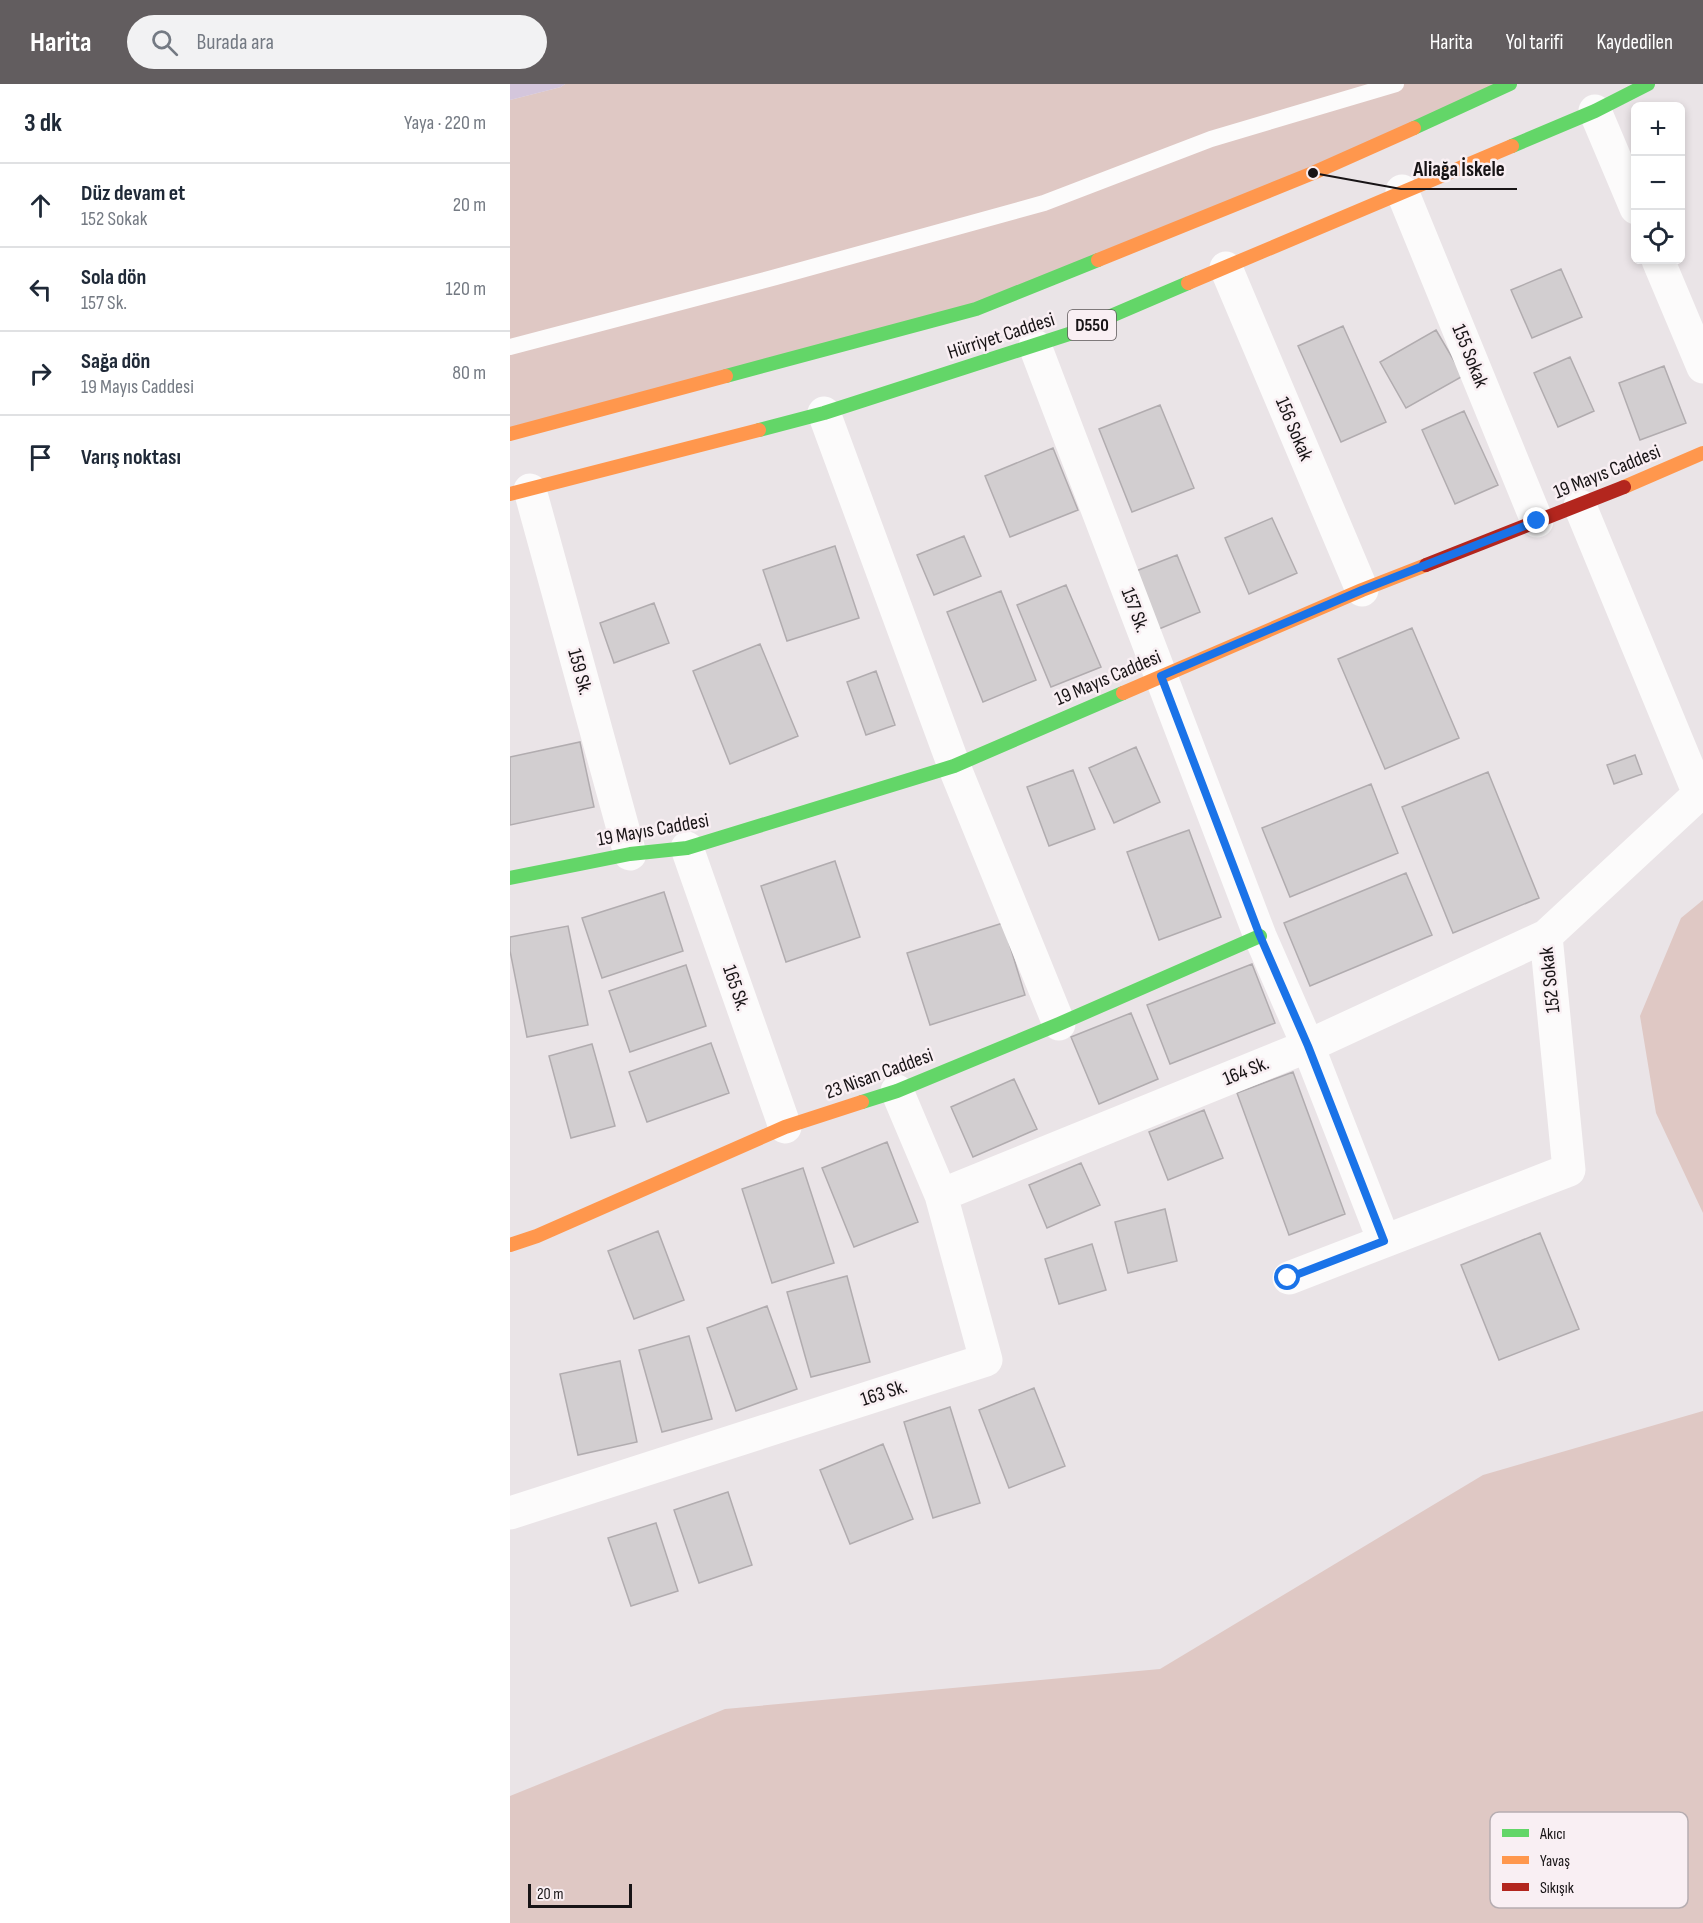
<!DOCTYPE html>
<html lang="tr">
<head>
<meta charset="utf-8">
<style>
	body { margin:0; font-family:"Sofia Sans Condensed",sans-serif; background:#f2f2f3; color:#1f2937 }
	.controls { position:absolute; right:18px; top:18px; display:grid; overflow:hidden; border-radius:9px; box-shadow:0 3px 9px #0003 }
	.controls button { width:54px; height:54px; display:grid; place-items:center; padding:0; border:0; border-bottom:2px solid #e0e1e3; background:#fff; color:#1f2937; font:30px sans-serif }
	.scale { position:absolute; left:18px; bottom:15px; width:104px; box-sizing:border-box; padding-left:6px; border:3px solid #181416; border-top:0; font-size:16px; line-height:21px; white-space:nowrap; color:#181416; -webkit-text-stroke:4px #f9eff3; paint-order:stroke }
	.stop { position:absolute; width:18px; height:18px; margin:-14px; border:4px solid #1a73e8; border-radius:50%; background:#fff }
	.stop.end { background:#1a73e8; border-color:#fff; box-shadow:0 2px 6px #0008 }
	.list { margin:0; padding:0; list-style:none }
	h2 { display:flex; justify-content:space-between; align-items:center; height:78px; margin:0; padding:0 24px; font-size:26px }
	h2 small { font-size:20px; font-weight:400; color:#747a83 }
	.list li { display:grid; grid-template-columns:39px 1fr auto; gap:18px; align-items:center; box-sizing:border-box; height:84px; padding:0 24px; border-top:2px solid #e0e1e3 }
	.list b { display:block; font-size:22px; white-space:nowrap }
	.list p { margin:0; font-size:20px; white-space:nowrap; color:#747a83 }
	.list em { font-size:20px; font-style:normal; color:#747a83 }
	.icon { flex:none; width:33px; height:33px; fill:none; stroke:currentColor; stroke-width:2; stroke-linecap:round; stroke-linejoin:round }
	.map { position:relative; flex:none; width:1193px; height:1839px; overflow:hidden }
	header { display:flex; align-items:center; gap:36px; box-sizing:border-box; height:84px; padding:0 30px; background:#625d5f; color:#fff }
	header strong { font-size:28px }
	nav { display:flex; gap:33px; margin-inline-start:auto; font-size:21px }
	.search { width:420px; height:54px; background:#f2f2f3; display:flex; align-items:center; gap:15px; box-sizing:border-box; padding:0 21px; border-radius:33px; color:#747a83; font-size:22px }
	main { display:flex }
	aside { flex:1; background:#fff }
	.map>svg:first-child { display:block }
	.green { fill:#dfc8c4 }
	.water { fill:#d4c6dc }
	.building { fill:#d2ced0; stroke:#b1acaf; stroke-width:1.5 }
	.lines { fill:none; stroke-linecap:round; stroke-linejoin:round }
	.lane { stroke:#fcfbfb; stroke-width:16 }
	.street { stroke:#fcfbfb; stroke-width:33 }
	.fast { stroke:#63d668; stroke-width:14 }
	.slow { stroke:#ff974d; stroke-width:14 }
	.jam { stroke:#b3261e; stroke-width:14 }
	.route { stroke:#1a73e8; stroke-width:8 }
	.labels { text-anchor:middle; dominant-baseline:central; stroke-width:5; stroke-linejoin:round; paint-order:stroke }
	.shield { fill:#f9eff3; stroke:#5c5658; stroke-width:1.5 }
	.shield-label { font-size:18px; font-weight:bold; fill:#181416 }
	.street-label { font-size:20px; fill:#181416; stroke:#f9eff3 }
	.key { fill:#f9eff3; stroke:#b6adb1; stroke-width:1.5 }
	.key-label { font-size:16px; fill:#181416 }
	.leader { fill:none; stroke:#181416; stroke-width:2 }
	.callout-dot { fill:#181416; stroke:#f9eff3; stroke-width:2 }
	.callout-label { font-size:21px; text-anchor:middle; font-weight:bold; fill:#181416; stroke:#f9eff3; stroke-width:5; stroke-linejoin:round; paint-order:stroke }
</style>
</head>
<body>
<header>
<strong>Harita</strong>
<div class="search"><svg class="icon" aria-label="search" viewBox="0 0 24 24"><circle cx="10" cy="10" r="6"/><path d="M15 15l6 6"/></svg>Burada ara</div>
<nav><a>Harita</a><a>Yol tarifi</a><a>Kaydedilen</a></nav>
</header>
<main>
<aside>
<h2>3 dk<small>Yaya · 220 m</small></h2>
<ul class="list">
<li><svg class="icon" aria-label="ahead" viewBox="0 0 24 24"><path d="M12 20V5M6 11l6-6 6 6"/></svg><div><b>Düz devam et</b><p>152 Sokak</p></div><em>20 m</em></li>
<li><svg class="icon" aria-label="left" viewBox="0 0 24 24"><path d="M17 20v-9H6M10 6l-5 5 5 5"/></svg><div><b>Sola dön</b><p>157 Sk.</p></div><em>120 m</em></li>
<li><svg class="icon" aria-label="right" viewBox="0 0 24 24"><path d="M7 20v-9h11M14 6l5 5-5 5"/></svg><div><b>Sağa dön</b><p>19 Mayıs Caddesi</p></div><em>80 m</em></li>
<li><svg class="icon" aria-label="arrive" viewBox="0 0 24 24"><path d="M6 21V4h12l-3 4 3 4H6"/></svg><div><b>Varış noktası</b></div></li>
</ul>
</aside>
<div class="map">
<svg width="1193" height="1839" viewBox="0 0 1193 1839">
	<rect width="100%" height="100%" fill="#eae4e7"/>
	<!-- green -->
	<path class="green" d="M55,0h945l-534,225 -466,125v-334l51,-13z
		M1193,816v313l-47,-100 -16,-97 41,-98z
		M1193,1327v512h-1193v-127l215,-87 435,-40 323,-194z"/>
	<!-- water -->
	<path class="water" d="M0,0h55l-4,3 -51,13z"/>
	<!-- building -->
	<path class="building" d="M1051,185l21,48 -50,21 -21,-48z
		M833,242l43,96 -45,20 -43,-96z
		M926,246l27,46 -57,32 -26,-46z
		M1060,273l24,54 -36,16 -24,-54z
		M1154,282l22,57 -46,17 -21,-57z
		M650,321l34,83 -62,24 -33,-83z
		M954,327l34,74 -43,19 -33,-74z
		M543,364l25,62 -68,27 -25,-61z
		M762,434l25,55 -48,21 -24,-56z
		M454,452l17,40 -47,19 -17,-40z
		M325,462l24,72 -72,23 -24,-71z
		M667,471l23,57 -41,17 -23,-58z
		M556,501l35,82 -50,20 -34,-82z
		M491,507l35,89 -53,22 -36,-90z
		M144,519l15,40 -55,20 -14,-40z
		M902,544l47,110 -74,31 -47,-110z
		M250,560l38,92 -68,28 -37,-93z
		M366,587l19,54 -29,10 -19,-53z
		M70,658l14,65 -84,18v-68z
		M626,663l24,55 -46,21 -25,-55z
		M1125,671l7,19 -28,10 -7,-19z
		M563,686l22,59 -46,17 -22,-59z
		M978,688l51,126 -86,35 -51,-126z
		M861,700l27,69 -108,44 -28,-69z
		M679,746l32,87 -62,23 -32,-88z
		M325,777l25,76 -74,25 -25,-76z
		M896,789l26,62 -122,51 -26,-63z
		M154,808l19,59 -81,27 -20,-60z
		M493,839l22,72 -95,30 -23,-72z
		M58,842l20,99 -61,12 -17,-86v-14z
		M742,880l23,59 -105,41 -23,-59z
		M176,881l20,61 -76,26 -21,-61z
		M621,929l27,66 -59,25 -28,-67z
		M201,959l18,50 -82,29 -18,-50z
		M82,960l23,82 -44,12 -22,-82z
		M783,988l52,142 -56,21 -52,-142z
		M504,995l23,50 -64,28 -22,-50z
		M694,1026l19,48 -55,22 -19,-48z
		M377,1058l31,80 -64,25 -32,-79z
		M571,1079l19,42 -53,23 -18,-43z
		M293,1084l31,95 -62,20 -30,-94z
		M655,1125l12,52 -49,12 -13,-51z
		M148,1147l26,69 -50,19 -26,-68z
		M1030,1149l39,96 -80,31 -38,-95z
		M582,1160l14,46 -47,14 -14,-45z
		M337,1192l23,86 -59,15 -24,-85z
		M257,1222l30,83 -61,22 -29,-83z
		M179,1252l23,83 -50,13 -23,-82z
		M110,1277l17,81 -59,13 -18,-81z
		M524,1304l31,78 -56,22 -30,-78z
		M440,1323l30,96 -47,15 -29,-96z
		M373,1360l30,75 -63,25 -30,-74z
		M218,1408l24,73 -53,18 -25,-73z
		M146,1439l22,68 -47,15 -23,-68z"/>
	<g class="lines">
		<!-- lane -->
		<path class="lane" d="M0,263l266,-70 268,-74 167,-64 185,-55"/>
		<!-- street -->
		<path class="street" d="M1085,27l41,97
			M892,107l135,330
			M1148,176l45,107
			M716,184l136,322
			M525,262l225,590 48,110 76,195
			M314,329l130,353 105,258
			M20,406l100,364
			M177,764l98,279
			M431,1111l367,-149 238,-110
			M779,1194l280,-108 -23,-234 153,-142 -119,-288
			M0,1429l476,-153 -45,-165 -44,-104"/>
		<!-- fast -->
		<path class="fast" d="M904,44l96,-44
			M1002,62l83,-35 53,-27
			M216,292l250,-67 122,-49
			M249,346l65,-17 245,-79 119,-51
			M0,794l120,-24 57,-6 267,-82 169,-73
			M352,1018l35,-11 162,-67 201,-88"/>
		<!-- slow -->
		<path class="slow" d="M588,176l215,-87 101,-45
			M678,199l324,-137
			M0,350l216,-58
			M1114,403l79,-34
			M0,410l249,-64
			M613,609l239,-103 64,-25
			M0,1161l27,-9 248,-109 77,-25"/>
		<!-- jam -->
		<path class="jam" d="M916,481l198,-78"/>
	</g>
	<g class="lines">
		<!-- route -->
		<path class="route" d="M778,1194l96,-37 -76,-195 -48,-110 -99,-260 201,-86 175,-69"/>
	</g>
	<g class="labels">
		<!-- shield labels -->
		<rect class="shield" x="558" y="226" width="48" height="30" rx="4.5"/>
		<g class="shield-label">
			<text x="582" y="241">D550</text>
		</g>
		<!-- street labels -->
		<g class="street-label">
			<text transform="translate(491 252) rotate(-18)">Hürriyet Caddesi</text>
			<text transform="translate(960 272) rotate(68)">155 Sokak</text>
			<text transform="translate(784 345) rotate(67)">156 Sokak</text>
			<text transform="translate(1097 388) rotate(-22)">19 Mayıs Caddesi</text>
			<text transform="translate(625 526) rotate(69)">157 Sk.</text>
			<text transform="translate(70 588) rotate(75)">159 Sk.</text>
			<text transform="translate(598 594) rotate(-23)">19 Mayıs Caddesi</text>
			<text transform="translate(143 746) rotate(-10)">19 Mayıs Caddesi</text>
			<text transform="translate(1040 896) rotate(-96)">152 Sokak</text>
			<text transform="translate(226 904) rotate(71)">165 Sk.</text>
			<text transform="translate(736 987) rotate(-22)">164 Sk.</text>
			<text transform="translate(369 990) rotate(-20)">23 Nisan Caddesi</text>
			<text transform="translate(374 1309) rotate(-18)">163 Sk.</text>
		</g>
	</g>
	<!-- legend -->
	<rect x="980" y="1728" width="198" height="96" rx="9" class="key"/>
	<rect x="992" y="1745" width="27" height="8" fill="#63d668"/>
	<rect x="992" y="1772" width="27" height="8" fill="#ff974d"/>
	<rect x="992" y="1799" width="27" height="8" fill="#b3261e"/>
	<g class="key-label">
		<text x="1030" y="1755">Akıcı</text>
		<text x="1030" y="1782">Yavaş</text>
		<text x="1030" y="1809">Sıkışık</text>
	</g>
	<!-- callouts -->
	<path class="leader" d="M803 89L891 105H1007"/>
	<circle class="callout-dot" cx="803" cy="89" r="6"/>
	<g class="callout-label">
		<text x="949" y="92">Aliağa İskele</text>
	</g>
</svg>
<div class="controls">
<button>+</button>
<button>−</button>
<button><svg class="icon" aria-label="locate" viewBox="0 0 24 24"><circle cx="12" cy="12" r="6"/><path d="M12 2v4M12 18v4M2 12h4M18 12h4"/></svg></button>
</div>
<div class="scale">20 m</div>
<div class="stop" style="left:778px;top:1194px"></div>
<div class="stop end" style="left:1027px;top:437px"></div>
</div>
</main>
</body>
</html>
